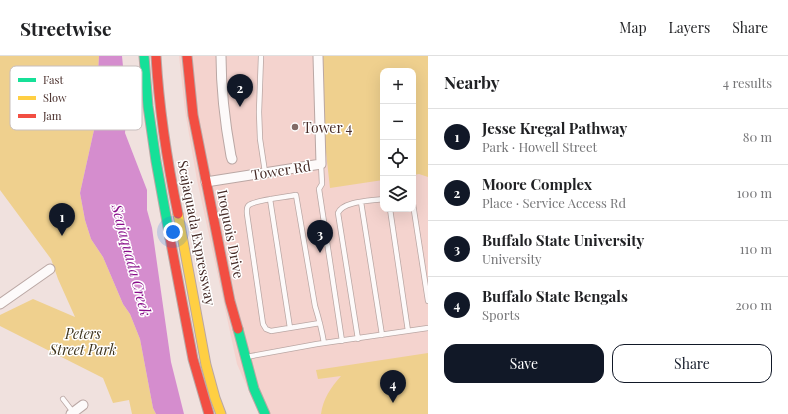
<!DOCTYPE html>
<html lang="en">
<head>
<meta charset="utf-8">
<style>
	body { margin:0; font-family:"Playfair Display",serif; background:#f6f6f6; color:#202124 }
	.controls { position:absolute; right:12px; top:12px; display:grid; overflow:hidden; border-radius:8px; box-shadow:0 4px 16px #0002 }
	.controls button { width:36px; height:36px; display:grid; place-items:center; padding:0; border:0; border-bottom:1px solid #e0e0e0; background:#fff; color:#202124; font:20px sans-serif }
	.you { position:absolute; left:173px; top:176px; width:14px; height:14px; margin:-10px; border:3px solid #fff; border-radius:50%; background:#1a73e8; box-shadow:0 0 0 6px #1a73e833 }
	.badge { display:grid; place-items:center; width:26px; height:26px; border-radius:50%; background:#111827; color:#fff; font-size:13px; font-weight:700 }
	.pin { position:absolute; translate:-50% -33px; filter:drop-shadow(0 1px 2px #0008) }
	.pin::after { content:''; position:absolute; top:21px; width:14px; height:12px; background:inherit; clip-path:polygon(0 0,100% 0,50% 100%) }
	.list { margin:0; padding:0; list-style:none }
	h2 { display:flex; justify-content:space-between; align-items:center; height:52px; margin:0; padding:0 16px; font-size:17px }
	h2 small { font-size:13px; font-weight:400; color:#757577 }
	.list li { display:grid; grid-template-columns:26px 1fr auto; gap:12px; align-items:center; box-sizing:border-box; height:56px; padding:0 16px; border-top:1px solid #e0e0e0 }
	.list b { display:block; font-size:15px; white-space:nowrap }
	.list p { margin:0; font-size:13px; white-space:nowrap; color:#757577 }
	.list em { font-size:13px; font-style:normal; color:#757577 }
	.actions { display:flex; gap:8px; padding:12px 16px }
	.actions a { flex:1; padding:9px 0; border:1px solid #111827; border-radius:12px; text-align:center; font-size:14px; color:#111827 }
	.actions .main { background:#111827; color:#fff }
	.icon { flex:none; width:22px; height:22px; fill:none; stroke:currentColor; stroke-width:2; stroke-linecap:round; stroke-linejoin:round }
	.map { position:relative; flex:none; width:428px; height:358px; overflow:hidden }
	header { display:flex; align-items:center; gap:24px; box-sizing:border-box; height:56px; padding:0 20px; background:#fff; border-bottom:1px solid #e0e0e0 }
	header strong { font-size:19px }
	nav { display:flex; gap:22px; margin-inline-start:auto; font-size:14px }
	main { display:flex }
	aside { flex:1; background:#fff }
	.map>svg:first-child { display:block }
	.built { fill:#f4d3ce; fill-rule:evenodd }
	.green { fill:#efd08e }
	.water { fill:#d58dce }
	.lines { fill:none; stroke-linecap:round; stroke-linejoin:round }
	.lane-casing { stroke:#baa7a4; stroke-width:6 }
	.street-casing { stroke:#baa7a4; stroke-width:11 }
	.fast-casing { stroke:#baa7a4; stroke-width:11 }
	.slow-casing { stroke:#baa7a4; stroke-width:11 }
	.jam-casing { stroke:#baa7a4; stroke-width:11 }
	.lane { stroke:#fdfafa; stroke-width:4.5 }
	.street { stroke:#fdfafa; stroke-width:9 }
	.fast { stroke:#16e098; stroke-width:9 }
	.slow { stroke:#ffcf43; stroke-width:9 }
	.jam { stroke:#f24e42; stroke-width:9 }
	.poi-dot { fill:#826b67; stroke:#fff; stroke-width:1.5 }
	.labels { text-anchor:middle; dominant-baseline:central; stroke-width:3; stroke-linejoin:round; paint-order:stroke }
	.poi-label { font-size:14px; fill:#462b27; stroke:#fff; text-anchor:start }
	.street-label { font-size:14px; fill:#462b27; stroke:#fff }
	.park-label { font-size:14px; font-style:italic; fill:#3d331c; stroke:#fff }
	.water-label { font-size:15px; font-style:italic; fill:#890e8a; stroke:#fff }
	.key { fill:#fff; stroke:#c8bfbe; stroke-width:1 }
	.key-label { font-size:11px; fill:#462b27 }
</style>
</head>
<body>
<header>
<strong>Streetwise</strong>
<nav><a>Map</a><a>Layers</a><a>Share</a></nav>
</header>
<main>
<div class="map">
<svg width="428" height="358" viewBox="0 0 428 358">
	<rect width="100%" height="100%" fill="#f0e1de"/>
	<!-- built -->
	<path class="built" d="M179,0h249v358h-169l-22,-50 -40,-184 -12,-69zM383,15h30v138h-30z"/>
	<!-- green -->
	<path class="green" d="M0,0h99l-2,34 3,13 -20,90 5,27 6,19 12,18 20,47 7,10 10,25 13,69 3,6h-24l-3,-14 -16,3 -10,-25 -103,-52v-11l33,-16 42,18 -17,-38 -7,-20 -51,-69z
		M321,0h107v121l-9,-3 -6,1v-104h-30v109l-53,8 -6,-54z
		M428,297v61h-107c2,-15 10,-27 20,-38l-23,3 -2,-9z"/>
	<!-- water -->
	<path class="water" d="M99,0h23l5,52 -2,25 22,57v20l5,18 19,134 13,52h-28l-3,-6 -13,-69 -10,-25 -7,-10 -20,-47 -12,-18 -6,-19 -5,-27 20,-90 -3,-13z"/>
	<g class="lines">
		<!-- lane casing -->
		<g class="lane-casing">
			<path id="lane" d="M261,0l-2,56 1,27 5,33
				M321,108l1,20 -3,5 23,152
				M270,143l20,129
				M361,146l21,133
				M413,148l15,97
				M390,153l18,122
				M320,267l-49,8 -5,-2 -3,-5 -16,-110c0,-3 -1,-7 2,-9 6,-5 38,-8 47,-10l19,111c4,13 7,25 9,37
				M358,283l-20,-126c5,-12 33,-12 45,-14
				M246,301l71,-13 111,-16
				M63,343l10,13"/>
		</g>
		<!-- street casing -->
		<g class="street-casing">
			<path id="street" d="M221,0c0,34 4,67 10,100l1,3
				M206,126l115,-18 -3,-108
				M0,248l50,-35
				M71,358l12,-9"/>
		</g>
		<!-- fast casing -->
		<g class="fast-casing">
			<path id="fast" d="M144,0l4,50 8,55 14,77
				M238,273l16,60 11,25"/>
		</g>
		<!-- slow casing -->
		<g class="slow-casing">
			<path id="slow" d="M178,158l28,151 9,33 6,16"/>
		</g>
		<!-- jam casing -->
		<g class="jam-casing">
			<path id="jam" d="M156,0c3,53 11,105 22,158
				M187,0l6,59 37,186 8,28
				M170,182l23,121 16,55"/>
		</g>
		<!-- lane -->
		<use href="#lane" class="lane"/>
		<!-- street -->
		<use href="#street" class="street"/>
		<!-- fast -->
		<use href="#fast" class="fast"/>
		<!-- slow -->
		<use href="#slow" class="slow"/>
		<!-- jam -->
		<use href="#jam" class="jam"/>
	</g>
	<!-- markers -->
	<circle class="poi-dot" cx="295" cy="71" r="4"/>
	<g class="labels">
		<!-- poi labels -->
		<g class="poi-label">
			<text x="303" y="71">Tower 4</text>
		</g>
		<!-- street labels -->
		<g class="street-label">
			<text transform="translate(281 114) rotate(-9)">Tower Rd</text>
			<text transform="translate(197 177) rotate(79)">Scajaquada Expressway</text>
			<text transform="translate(231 178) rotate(79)">Iroquois Drive</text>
		</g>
		<!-- park labels -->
		<g class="park-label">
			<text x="83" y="277">Peters<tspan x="83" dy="16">Street Park</tspan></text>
		</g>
		<!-- water labels -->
		<g class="water-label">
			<text transform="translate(132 204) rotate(75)">Scajaquada Creek</text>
		</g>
	</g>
	<!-- legend -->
	<rect x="10" y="10" width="132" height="64" rx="6" class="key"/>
	<rect x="18" y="22" width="18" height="4" fill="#16e098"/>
	<rect x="18" y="40" width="18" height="4" fill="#ffcf43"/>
	<rect x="18" y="58" width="18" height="4" fill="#f24e42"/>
	<g class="key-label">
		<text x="43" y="28">Fast</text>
		<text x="43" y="46">Slow</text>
		<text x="43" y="64">Jam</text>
	</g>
</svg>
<div class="controls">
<button>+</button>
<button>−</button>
<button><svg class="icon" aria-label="locate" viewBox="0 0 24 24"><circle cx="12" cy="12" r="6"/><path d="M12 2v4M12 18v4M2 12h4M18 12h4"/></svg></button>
<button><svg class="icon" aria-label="layers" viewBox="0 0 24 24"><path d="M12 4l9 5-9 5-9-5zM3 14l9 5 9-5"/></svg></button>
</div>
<div class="you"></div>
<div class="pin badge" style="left:62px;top:180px">1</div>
<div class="pin badge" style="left:240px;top:51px">2</div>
<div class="pin badge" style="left:320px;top:197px">3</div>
<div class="pin badge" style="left:393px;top:347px">4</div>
</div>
<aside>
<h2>Nearby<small>4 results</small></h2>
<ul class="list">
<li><span class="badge">1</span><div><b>Jesse Kregal Pathway</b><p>Park · Howell Street</p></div><em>80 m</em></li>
<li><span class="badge">2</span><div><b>Moore Complex</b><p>Place · Service Access Rd</p></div><em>100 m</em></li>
<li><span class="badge">3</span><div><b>Buffalo State University</b><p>University</p></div><em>110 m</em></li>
<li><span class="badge">4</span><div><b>Buffalo State Bengals</b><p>Sports</p></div><em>200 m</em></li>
</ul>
<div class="actions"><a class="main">Save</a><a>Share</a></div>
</aside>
</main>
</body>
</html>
